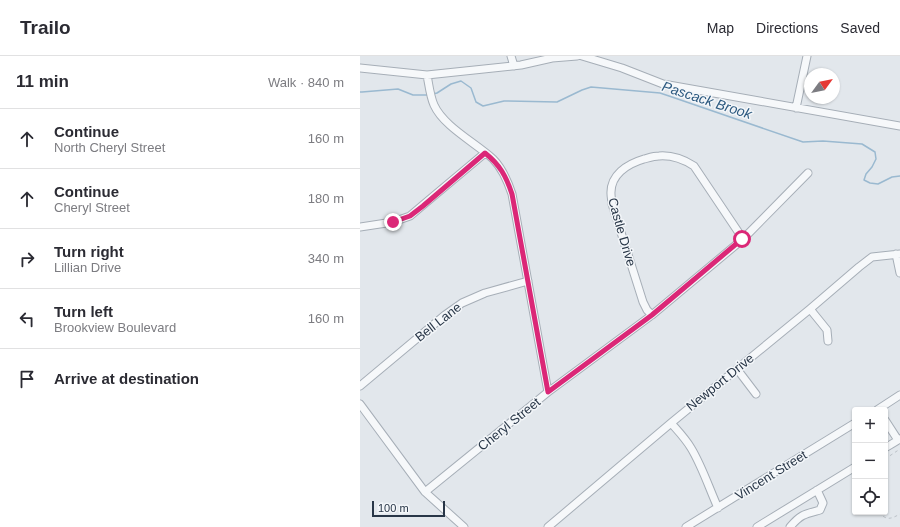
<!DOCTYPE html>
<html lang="en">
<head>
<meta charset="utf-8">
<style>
	body { margin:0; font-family:Arial,sans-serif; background:#f2f2f3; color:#2b2b33 }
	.controls { position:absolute; right:12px; bottom:12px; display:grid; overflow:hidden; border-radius:4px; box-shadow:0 1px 3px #0004 }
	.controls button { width:36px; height:36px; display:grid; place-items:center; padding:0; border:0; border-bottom:1px solid #e1e1e2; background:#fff; color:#2b2b33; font:20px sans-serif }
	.compass { position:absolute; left:444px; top:12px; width:36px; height:36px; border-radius:50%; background:#fff; box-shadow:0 1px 3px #0004; rotate:57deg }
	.scale { position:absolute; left:12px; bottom:10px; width:73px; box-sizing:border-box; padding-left:4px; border:2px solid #283647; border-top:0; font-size:11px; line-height:14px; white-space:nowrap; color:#283647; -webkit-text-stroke:3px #f3f6f9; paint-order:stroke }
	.stop { position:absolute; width:12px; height:12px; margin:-9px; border:3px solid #db2777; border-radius:50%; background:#fff }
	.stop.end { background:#db2777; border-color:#fff; box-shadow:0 1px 4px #0008 }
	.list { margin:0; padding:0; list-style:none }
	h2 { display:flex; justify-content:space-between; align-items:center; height:52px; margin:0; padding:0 16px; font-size:17px }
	h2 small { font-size:13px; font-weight:400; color:#7c7c81 }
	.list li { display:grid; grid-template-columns:26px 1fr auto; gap:12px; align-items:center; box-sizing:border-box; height:60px; padding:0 16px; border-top:1px solid #e1e1e2 }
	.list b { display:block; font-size:15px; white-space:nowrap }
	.list p { margin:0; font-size:13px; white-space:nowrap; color:#7c7c81 }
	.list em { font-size:13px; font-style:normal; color:#7c7c81 }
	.icon { flex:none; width:22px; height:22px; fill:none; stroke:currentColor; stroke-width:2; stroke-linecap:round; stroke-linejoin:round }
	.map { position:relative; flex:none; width:540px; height:471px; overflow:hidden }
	header { display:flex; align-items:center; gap:24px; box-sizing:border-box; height:56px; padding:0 20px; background:#fff; border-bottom:1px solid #e1e1e2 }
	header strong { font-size:19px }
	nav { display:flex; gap:22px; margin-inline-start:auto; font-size:14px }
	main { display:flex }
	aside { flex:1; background:#fff }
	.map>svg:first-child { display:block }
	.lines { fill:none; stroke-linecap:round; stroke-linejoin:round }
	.stream { stroke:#9ab9d0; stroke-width:1.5 }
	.minor-casing { stroke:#a6aeb7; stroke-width:9 }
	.path { stroke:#bcc2c8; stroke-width:1; stroke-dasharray:3 3; stroke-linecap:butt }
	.minor { stroke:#f6f8fa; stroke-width:7 }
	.route { stroke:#db2777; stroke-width:5 }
	.labels { text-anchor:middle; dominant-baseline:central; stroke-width:3; stroke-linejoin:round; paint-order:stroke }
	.street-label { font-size:13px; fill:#283647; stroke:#f3f6f9 }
	.water-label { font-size:14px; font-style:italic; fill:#2d5a80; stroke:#f3f6f9 }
</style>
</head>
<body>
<header>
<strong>Trailo</strong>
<nav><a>Map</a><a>Directions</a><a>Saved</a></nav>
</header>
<main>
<aside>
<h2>11 min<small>Walk · 840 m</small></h2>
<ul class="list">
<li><svg class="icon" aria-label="ahead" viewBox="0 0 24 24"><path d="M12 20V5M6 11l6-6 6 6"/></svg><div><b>Continue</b><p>North Cheryl Street</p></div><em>160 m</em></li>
<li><svg class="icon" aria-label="ahead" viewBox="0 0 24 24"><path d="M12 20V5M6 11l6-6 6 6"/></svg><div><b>Continue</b><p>Cheryl Street</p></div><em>180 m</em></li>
<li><svg class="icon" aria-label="right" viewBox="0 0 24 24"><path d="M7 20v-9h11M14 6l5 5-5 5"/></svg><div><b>Turn right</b><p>Lillian Drive</p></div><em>340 m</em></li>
<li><svg class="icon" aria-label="left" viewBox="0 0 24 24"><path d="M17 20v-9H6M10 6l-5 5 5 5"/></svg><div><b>Turn left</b><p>Brookview Boulevard</p></div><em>160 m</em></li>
<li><svg class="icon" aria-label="arrive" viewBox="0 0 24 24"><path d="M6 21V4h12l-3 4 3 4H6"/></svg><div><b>Arrive at destination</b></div></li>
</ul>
</aside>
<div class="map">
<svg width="540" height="471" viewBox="0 0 540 471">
	<rect width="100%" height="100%" fill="#e2e7ec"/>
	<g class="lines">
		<!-- stream -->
		<path class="stream" d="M0,36h2l36,-3 15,6h15
			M73,38l4,-1 14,-9 10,-3 10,7 5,14 7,4 21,-5 53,1 25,-12 9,-3 69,6 9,3 134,46 20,-1 39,3 13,8 1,7 -4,8 -6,7 -2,6 6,3 8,1 14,-7 8,-1"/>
		<!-- minor casing -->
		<g class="minor-casing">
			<path id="minor" d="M151,0l3,10
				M222,0l40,12 41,16 237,42
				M0,12l67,7 94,-10 31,-7 25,-2
				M67,19c2,10 3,21 7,30 10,22 42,38 59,54 10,10 15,23 19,35l36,198
				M436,52l11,-52
				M0,171l33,-5 17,-6 13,-11 62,-52
				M536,198l4,19
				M450,253l17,21 1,11
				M292,259l-5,-5 -4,-8 -31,-98c0,-3 -1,-7 -1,-10 -1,-19 16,-30 33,-35 4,-1 10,-3 15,-3 13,-1 24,3 35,10l49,73
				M377,313l19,25
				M0,330l85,-71 17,-12 23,-10 43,-12
				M0,348l65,88 39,35
				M517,354l23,-15
				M525,364l13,20
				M311,367c7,8 14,15 20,25 11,18 18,40 27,60
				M525,392l15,-9
				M65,436l123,-100 104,-77 91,-76 65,-66
				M188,471l123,-104 139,-114 49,-42 13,-10 28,-3
				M326,471l169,-104
				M397,471l98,-60
				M430,471c11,-13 15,-13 30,-17l3,-7 -6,-13"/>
		</g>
		<!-- path -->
		<path class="path" d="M525,403l15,-10
			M519,456c7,9 12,7 21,2"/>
		<!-- minor -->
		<use href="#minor" class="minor"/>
	</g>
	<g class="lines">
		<!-- route -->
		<path class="route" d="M33,166l17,-6 13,-10 62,-53c15,12 21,23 27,41l36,198 104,-77 90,-76"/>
	</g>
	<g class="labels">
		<!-- street labels -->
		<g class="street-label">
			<text transform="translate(262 176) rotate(74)">Castle Drive</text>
			<text transform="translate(78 266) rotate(-38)">Bell Lane</text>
			<text transform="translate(360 326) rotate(-39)">Newport Drive</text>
			<text transform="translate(149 368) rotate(-39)">Cheryl Street</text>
			<text transform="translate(411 419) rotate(-32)">Vincent Street</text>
		</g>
		<!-- water labels -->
		<g class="water-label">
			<text transform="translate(347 44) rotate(18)">Pascack Brook</text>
		</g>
	</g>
</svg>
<div class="controls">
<button>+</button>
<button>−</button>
<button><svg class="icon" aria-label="locate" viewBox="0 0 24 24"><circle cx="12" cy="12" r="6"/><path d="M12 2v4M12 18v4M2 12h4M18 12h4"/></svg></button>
</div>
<svg class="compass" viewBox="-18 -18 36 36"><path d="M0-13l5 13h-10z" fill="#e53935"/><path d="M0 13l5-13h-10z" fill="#7c7c81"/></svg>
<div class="scale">100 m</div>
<div class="stop" style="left:382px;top:183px"></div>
<div class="stop end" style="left:33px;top:166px"></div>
</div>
</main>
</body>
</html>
